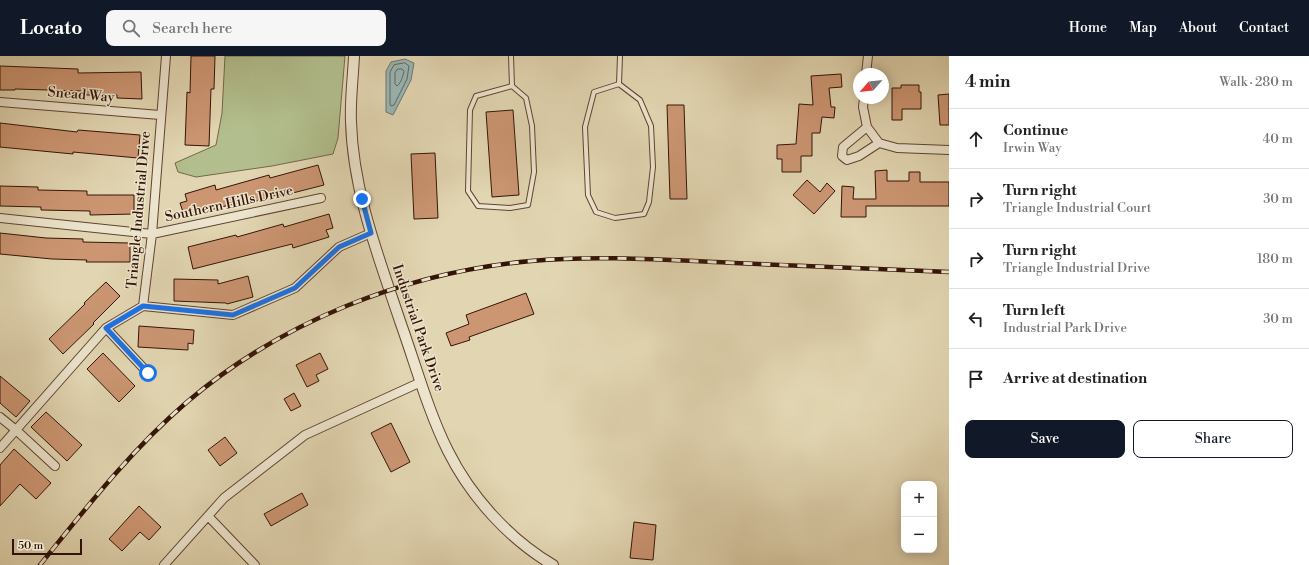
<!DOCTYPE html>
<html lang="en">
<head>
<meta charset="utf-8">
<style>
	body { margin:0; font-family:"Libre Bodoni",serif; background:#f6f6f6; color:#202124 }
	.controls { position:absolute; right:12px; bottom:12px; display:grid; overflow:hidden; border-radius:8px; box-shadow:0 2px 10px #0003 }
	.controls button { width:36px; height:36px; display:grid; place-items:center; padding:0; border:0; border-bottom:1px solid #e0e0e0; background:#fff; color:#202124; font:20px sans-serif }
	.compass { position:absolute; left:853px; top:12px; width:36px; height:36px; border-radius:50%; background:#fff; box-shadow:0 2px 10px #0003; rotate:243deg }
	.scale { position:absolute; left:12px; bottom:10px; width:70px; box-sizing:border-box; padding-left:4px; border:2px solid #341406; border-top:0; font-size:11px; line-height:14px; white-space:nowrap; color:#341406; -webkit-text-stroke:3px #ece4cd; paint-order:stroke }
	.stop { position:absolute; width:12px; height:12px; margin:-9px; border:3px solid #1a73e8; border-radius:50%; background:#fff }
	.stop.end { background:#1a73e8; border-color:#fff; box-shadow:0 1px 4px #0008 }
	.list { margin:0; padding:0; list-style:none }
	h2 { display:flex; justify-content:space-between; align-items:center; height:52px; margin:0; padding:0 16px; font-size:17px }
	h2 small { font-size:13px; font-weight:400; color:#757577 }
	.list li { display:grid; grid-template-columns:26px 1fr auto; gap:12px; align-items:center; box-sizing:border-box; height:60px; padding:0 16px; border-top:1px solid #e0e0e0 }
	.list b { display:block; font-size:15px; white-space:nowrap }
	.list p { margin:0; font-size:13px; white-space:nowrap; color:#757577 }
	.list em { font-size:13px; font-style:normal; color:#757577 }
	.actions { display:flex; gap:8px; padding:12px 16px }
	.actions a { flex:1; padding:9px 0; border:1px solid #111827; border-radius:8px; text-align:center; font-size:14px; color:#111827 }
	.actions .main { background:#111827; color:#fff }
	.icon { flex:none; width:22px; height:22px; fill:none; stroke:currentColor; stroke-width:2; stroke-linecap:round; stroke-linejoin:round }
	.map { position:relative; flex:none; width:949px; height:509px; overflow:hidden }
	header { display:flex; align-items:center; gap:24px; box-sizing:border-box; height:56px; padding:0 20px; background:#111827; color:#fff }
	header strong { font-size:19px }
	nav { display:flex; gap:22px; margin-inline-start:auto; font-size:14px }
	.search { width:280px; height:36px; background:#f6f6f6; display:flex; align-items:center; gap:10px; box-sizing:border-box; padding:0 14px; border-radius:8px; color:#757577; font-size:15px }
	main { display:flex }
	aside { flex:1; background:#fff }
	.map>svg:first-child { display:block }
	.green { fill:#b2be8d; stroke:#73694a }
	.water { fill:#98b7b6; stroke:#707670 }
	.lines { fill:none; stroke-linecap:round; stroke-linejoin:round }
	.shore { stroke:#66665e; stroke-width:1 }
	.building { fill:#cc9673; stroke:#341406 }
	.service-casing { stroke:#604431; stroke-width:6 }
	.minor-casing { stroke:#604431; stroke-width:10 }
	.tertiary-casing { stroke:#604431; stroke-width:12 }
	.service { stroke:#ece4cd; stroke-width:4 }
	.minor { stroke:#ece4cd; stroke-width:8 }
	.tertiary { stroke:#ece4cd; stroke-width:10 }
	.rail-casing { stroke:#341406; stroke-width:4.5 }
	.rail { stroke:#ece4cd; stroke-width:3; stroke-dasharray:9; stroke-linecap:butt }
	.route { stroke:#1a73e8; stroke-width:5 }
	.labels { text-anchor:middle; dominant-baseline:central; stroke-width:3; stroke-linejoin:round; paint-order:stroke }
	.street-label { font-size:14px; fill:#341406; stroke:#ece4cd }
</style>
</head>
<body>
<header>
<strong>Locato</strong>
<div class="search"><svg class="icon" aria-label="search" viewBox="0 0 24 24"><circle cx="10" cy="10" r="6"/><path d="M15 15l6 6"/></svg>Search here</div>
<nav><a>Home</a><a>Map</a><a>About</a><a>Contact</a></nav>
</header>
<main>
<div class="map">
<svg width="949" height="509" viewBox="0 0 949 509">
	<rect width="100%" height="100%" fill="#e2d6b2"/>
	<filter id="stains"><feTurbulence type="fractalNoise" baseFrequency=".005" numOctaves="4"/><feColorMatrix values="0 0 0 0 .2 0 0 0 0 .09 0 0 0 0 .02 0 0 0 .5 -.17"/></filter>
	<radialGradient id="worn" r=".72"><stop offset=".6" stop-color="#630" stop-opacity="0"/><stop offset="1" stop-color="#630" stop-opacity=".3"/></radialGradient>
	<!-- green -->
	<path class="green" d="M225,0h120l-7,82 -5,16 -61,12 -76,11 -18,-5 -3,-9 41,-18 6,-32z"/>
	<!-- water -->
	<path class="water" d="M405,3l9,4 -3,17 -18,35 -7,-3v-41l5,-9z"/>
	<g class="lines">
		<!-- shore -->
		<path class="shore" d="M405,7l4,3 -2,13 -13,26 -3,1 -1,-2v-32l4,-7z
			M398,13h4l2,2c-1,5 -3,12 -7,15l-2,-2v-11z"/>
	</g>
	<!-- building -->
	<path class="building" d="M191,0h24l-1,33h-3l-2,57 -24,-1 2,-53 3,1z
		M0,10l78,3v4l63,-1 1,27 -25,-1v-3h-36v-4l-66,-2v1h-15z
		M841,18l1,13 -13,1 2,19h4l-1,11 -12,-1 -2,16h-8v23h-11v16h-19v-13h-5v-14l19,-1 3,-40 14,1 -2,-29z
		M901,29h18v7h2v17h-19v11h-10v-32h9z
		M949,38v31h-9l-2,-30z
		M667,49h17l3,94h-17z
		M513,54l6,85 -27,2 -6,-85z
		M0,67l77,9 1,-2 62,5 -2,23 -65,-6v2l-73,-7z
		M435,97l3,65 -24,1 -3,-65z
		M318,109l6,20 -43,11 -1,-2 -47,14 -1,-4 -47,14 -5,-15 7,-2 -2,-7 30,-9 1,5 53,-15 1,3z
		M887,114v11h22v-9h11v10h29v24h-83v11h-25l1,-31 12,1 -1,12h23l-1,-28z
		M807,124l13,12 7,-9 8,8 -21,23 -21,-19z
		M0,130l38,1v3l49,1v4h47v19l-44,1v-4l-49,-1v-3l-41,-1z
		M329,158l4,14 -7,2 3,7 -36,11 -1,-4 -99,25 -5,-22 48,-12 1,2 46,-13 1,3z
		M0,177l46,5 37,1v3l47,1v19h-44l1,-2 -35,-1 -52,-5z
		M248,220l5,21 -26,7 -1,-1 -52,-2v-22l44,1v4z
		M106,226l14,14 -27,27 1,1 -31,30 -14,-15 36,-35 -1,-1z
		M526,237l8,21 -65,23 1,3 -19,6 -5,-13 23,-9 -3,-9z
		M139,270l55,4 -1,14 -5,-1v7l-50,-3z
		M103,297l32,33 -16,16 -32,-33z
		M320,297l8,16 -12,6 3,6 -12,6 -11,-22z
		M0,320l30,25 -14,16 -16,-14z
		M294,337l7,13 -10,5 -7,-12z
		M46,356l36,33 -15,16 -36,-34z
		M391,367l19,39 -19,10 -20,-39z
		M225,381l12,16 -17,13 -12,-16z
		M14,393l37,34 -15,16 -16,-15 -20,22v-41z
		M302,437l6,12 -37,21 -7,-12z
		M139,450l22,21 -12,13 -9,-8 -18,19 -13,-12z
		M634,466l22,3 -3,35 -23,-2z"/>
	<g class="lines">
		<!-- service casing -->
		<g class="service-casing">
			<path id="service" d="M511,0l1,30 14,12 6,28 2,46 -6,33 -18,3 -32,-2 -10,-15 2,-81 6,-14 36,-10
				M619,28l21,16 11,26 2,41 -4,35 -5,12 -29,4 -19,-6 -8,-17 -3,-68 9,-35z
				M619,28l1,-28"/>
		</g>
		<!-- minor casing -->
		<g class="minor-casing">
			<path id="minor" d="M166,0l-14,178 -9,72 90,9 62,-27 44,-41 32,-14
				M866,18l2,-18
				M864,42l-1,9 4,20 12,16 18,5 52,2
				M0,46l160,13
				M867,71l-24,20 -1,9 5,4 12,-4 20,-13
				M0,162l152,16 169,-36
				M106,272l42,45
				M0,361l16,13 39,36
				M0,392l106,-120 37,-22
				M208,460l47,49
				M164,509l60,-67 81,-63 116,-53"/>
		</g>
		<!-- tertiary casing -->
		<g class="tertiary-casing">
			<path id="tertiary" d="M354,0c-1,22 -4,44 -3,66 2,70 28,136 50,202 15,42 27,87 47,127 23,46 61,88 105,114"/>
		</g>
		<!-- service -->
		<use href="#service" class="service"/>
		<!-- minor -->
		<use href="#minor" class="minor"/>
		<!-- tertiary -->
		<use href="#tertiary" class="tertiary"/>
		<!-- rail casing -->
		<g class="rail-casing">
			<path id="rail" d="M40,509c46,-57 91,-115 147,-163 95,-81 220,-130 344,-141 67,-6 136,-1 204,2 71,3 143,6 214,9"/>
		</g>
		<!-- rail -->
		<use href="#rail" class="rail"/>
	</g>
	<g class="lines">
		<!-- route -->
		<path class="route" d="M148,317l-42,-45 37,-22 90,9 62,-27 44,-41 32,-14 -9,-34"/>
	</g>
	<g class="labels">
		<!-- street labels -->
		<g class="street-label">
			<text transform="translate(81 39) rotate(5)">Snead Way</text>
			<text transform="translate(229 148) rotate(-12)">Southern Hills Drive</text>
			<text transform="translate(139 154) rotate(-85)">Triangle Industrial Drive</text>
			<text transform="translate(418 272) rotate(71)">Industrial Park Drive</text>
		</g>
	</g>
	<rect width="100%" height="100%" filter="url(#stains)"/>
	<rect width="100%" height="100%" fill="url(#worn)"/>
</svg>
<div class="controls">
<button>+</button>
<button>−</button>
</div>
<svg class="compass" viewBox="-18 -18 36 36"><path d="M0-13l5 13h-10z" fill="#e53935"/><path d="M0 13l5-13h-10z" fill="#757577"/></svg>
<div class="scale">50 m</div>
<div class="stop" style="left:148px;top:317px"></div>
<div class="stop end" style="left:362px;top:143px"></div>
</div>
<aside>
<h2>4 min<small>Walk · 280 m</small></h2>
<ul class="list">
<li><svg class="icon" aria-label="ahead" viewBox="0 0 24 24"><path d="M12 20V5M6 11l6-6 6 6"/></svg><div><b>Continue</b><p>Irwin Way</p></div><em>40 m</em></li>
<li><svg class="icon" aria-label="right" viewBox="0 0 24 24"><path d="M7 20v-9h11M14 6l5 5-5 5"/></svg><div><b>Turn right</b><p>Triangle Industrial Court</p></div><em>30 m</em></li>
<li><svg class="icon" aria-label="right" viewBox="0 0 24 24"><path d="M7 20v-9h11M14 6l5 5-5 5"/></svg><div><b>Turn right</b><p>Triangle Industrial Drive</p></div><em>180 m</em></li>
<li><svg class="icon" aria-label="left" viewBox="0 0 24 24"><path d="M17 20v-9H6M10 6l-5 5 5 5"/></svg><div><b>Turn left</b><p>Industrial Park Drive</p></div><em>30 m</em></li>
<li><svg class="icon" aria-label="arrive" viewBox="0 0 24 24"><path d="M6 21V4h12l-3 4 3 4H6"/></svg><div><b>Arrive at destination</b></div></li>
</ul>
<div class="actions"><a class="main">Save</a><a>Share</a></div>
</aside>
</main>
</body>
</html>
